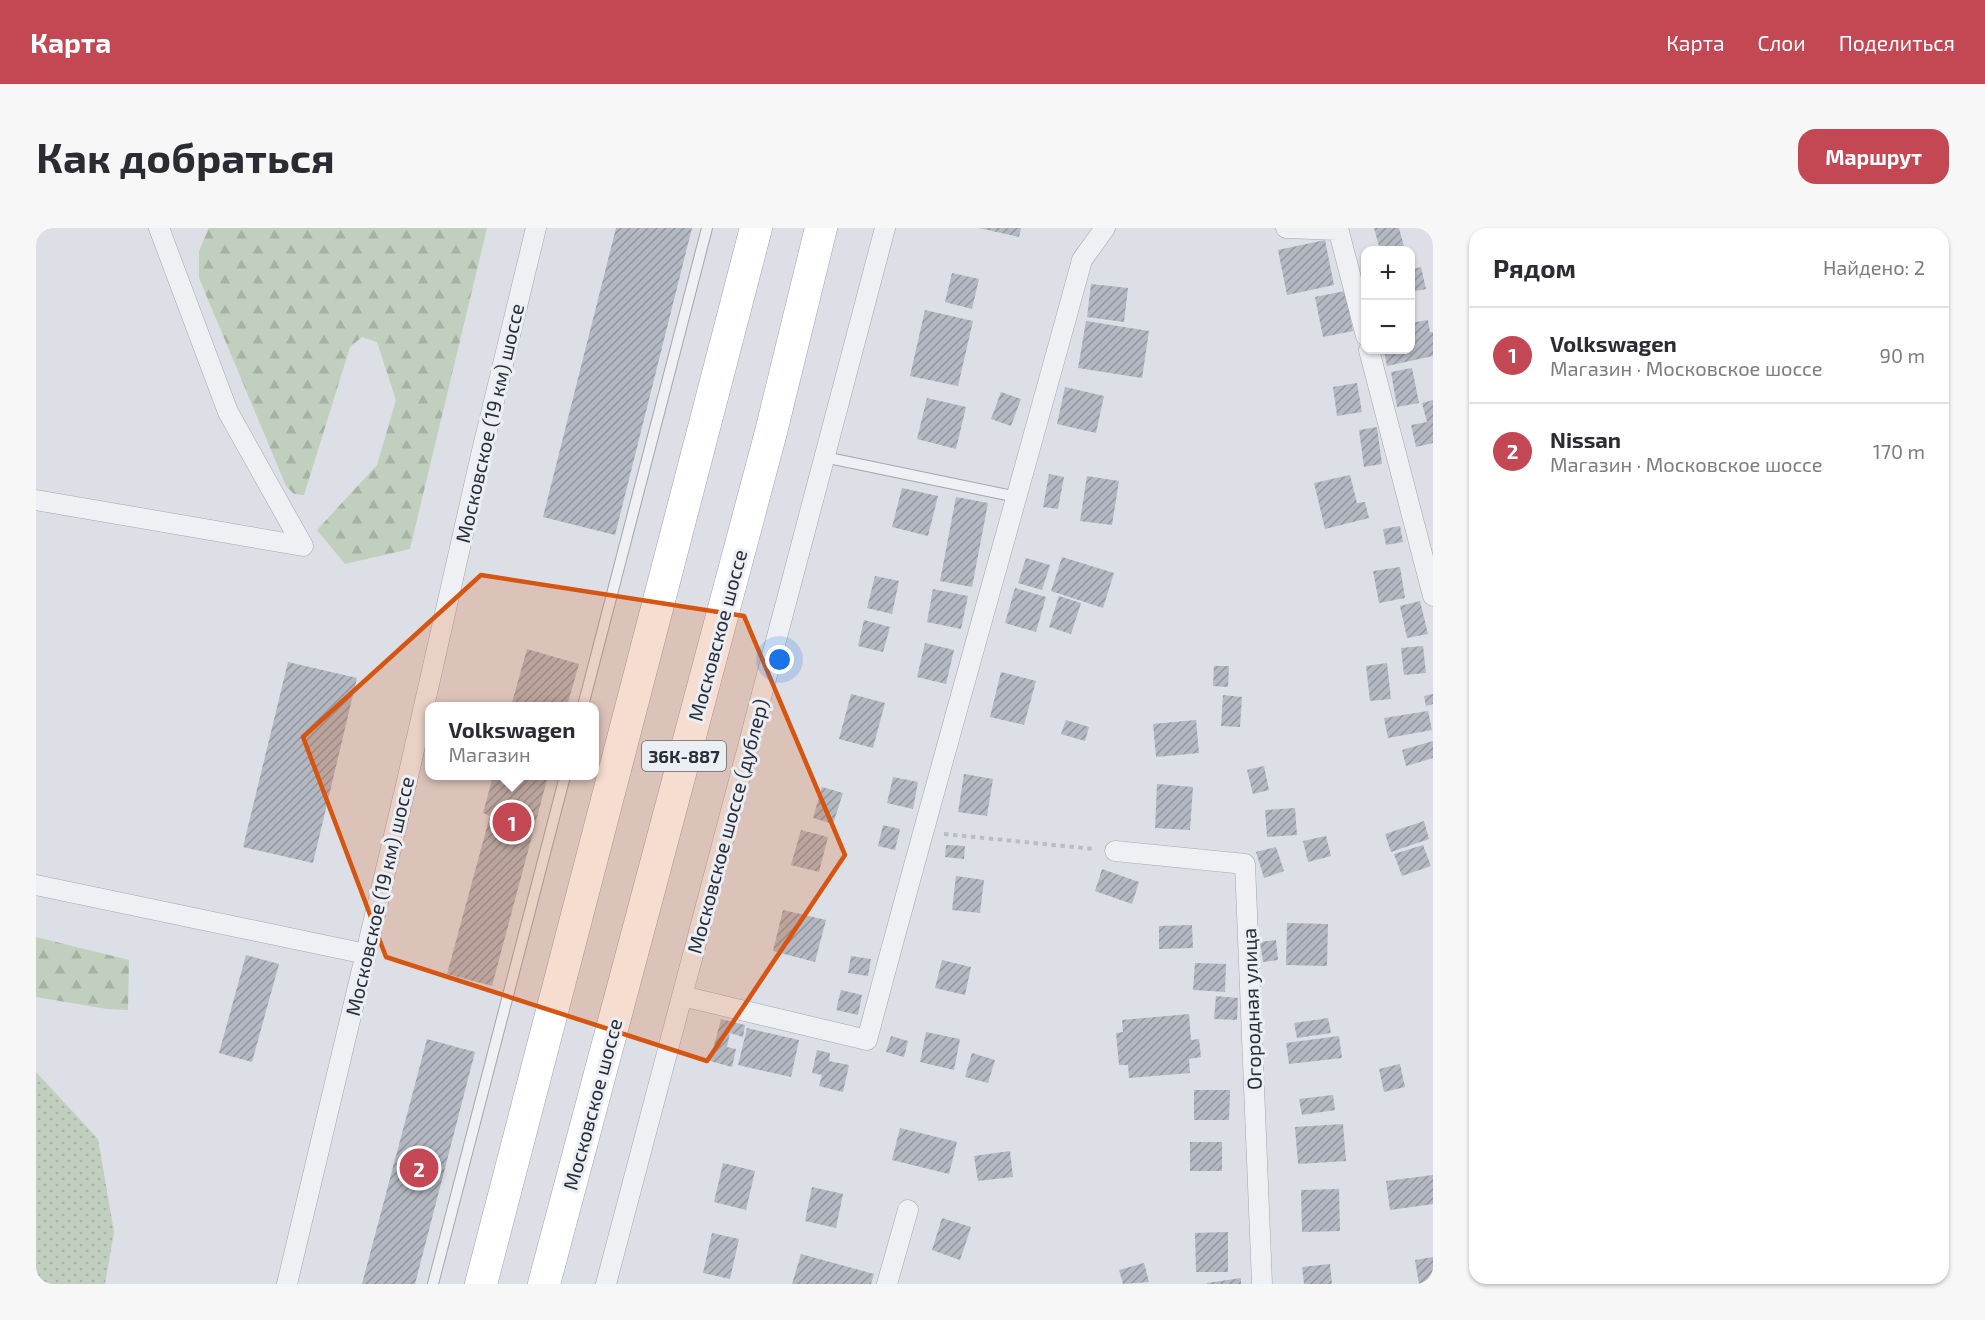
<!DOCTYPE html>
<html lang="ru">
<head>
<meta charset="utf-8">
<style>
	body { margin:0; font-family:"Exo 2",sans-serif; background:#f7f7f7; color:#2b2b33 }
	.controls { position:absolute; right:18px; top:18px; display:grid; overflow:hidden; border-radius:12px; box-shadow:0 2px 4px #0004 }
	.controls button { width:54px; height:54px; display:grid; place-items:center; padding:0; border:0; border-bottom:2px solid #e1e1e2; background:#fff; color:#2b2b33; font:30px sans-serif }
	.you { position:absolute; left:744px; top:432px; width:21px; height:21px; margin:-15px; border:4px solid #fff; border-radius:50%; background:#1a73e8; box-shadow:0 0 0 9px #1a73e833 }
	.badge { display:grid; place-items:center; width:39px; height:39px; border-radius:50%; background:#c44754; color:#fff; font-size:20px; font-weight:700 }
	.pin { position:absolute; translate:-50% -50%; border:3px solid #fff; box-shadow:0 2px 6px #0006 }
	.popup { position:absolute; left:389px; top:474px; width:174px; height:78px; box-sizing:border-box; display:grid; place-content:center; border-radius:12px; background:#fff; filter:drop-shadow(0 2px 4px #0005); font-size:20px; white-space:nowrap; color:#7c7c81 }
	.popup b { font-size:22px; color:#2b2b33 }
	.popup::after { content:''; position:absolute; left:50%; top:100%; margin-left:-12px; border:12px solid transparent; border-top-color:#fff }
	.list { margin:0; padding:0; list-style:none }
	h2 { display:flex; justify-content:space-between; align-items:center; height:78px; margin:0; padding:0 24px; font-size:26px }
	h2 small { font-size:20px; font-weight:400; color:#7c7c81 }
	.list li { display:grid; grid-template-columns:39px 1fr auto; gap:18px; align-items:center; box-sizing:border-box; height:96px; padding:0 24px; border-top:2px solid #e1e1e2 }
	.list b { display:block; font-size:22px; white-space:nowrap }
	.list p { margin:0; font-size:20px; white-space:nowrap; color:#7c7c81 }
	.list em { font-size:20px; font-style:normal; color:#7c7c81 }
	.map { position:relative; flex:none; width:1397px; height:1056px; overflow:hidden; border-radius:18px }
	header { display:flex; align-items:center; gap:36px; box-sizing:border-box; height:84px; padding:0 30px; background:#c44754; color:#fff }
	header strong { font-size:28px }
	nav { display:flex; gap:33px; margin-inline-start:auto; font-size:21px }
	.intro { display:flex; align-items:center; justify-content:space-between; box-sizing:border-box; height:144px; padding:0 36px }
	h1 { margin:0; font-size:42px }
	.button { padding:15px 27px; border-radius:18px; background:#c44754; color:#fff; font-size:21px; font-weight:700 }
	main { display:flex; gap:36px; padding:0 36px }
	aside { flex:1; background:#fff; border-radius:18px; box-shadow:0 2px 4px #0004 }
	.map>svg:first-child { display:block }
	.grass { fill:url(#grass-dots) }
	.forest { fill:url(#forest-firs) }
	.building { fill:url(#building-hatch) }
	.lines { fill:none; stroke-linecap:round; stroke-linejoin:round }
	.service-casing { stroke:#a2a6ae; stroke-width:12 }
	.minor-casing { stroke:#a2a6ae; stroke-width:21 }
	.primary-casing { stroke:#9ca3b0; stroke-width:33 }
	.path { stroke:#babdc4; stroke-width:4; stroke-dasharray:4.5 4.5; stroke-linecap:butt }
	.service { stroke:#eef0f4; stroke-width:10 }
	.minor { stroke:#eef0f4; stroke-width:20 }
	.primary { stroke:#fff; stroke-width:32 }
	.marked { fill:#d55511; fill-opacity:0.2; stroke:#d55511; stroke-width:4.5; stroke-linejoin:round }
	.labels { text-anchor:middle; dominant-baseline:central; stroke-width:6; stroke-linejoin:round; paint-order:stroke }
	.shield { fill:#ebeef3; stroke:#626772; stroke-width:1.5 }
	.shield-label { font-size:18px; font-weight:bold; fill:#272d3a }
	.street-label { font-size:20px; fill:#272d3a; stroke:#ebeef3 }
</style>
</head>
<body>
<header>
<strong>Карта</strong>
<nav><a>Карта</a><a>Слои</a><a>Поделиться</a></nav>
</header>
<div class="intro"><h1>Как добраться</h1><a class="button">Маршрут</a></div>
<main>
<div class="map">
<svg width="1397" height="1056" viewBox="0 0 1397 1056">
	<defs>
		<pattern id="grass-dots" width="8" height="8" patternUnits="userSpaceOnUse" patternTransform="scale(1.5)"><rect width="8" height="8" fill="#c1cfbe"/><path d="M2 2h.1M6 6h.1" fill="none" stroke="#a6b2a4" stroke-width="1.8" stroke-linecap="round"/></pattern>
		<pattern id="forest-firs" width="22" height="20" patternUnits="userSpaceOnUse" patternTransform="scale(1.5)"><rect width="22" height="20" fill="#c1cfbe"/><path d="M5 1l3.5 6h-7zM16 11l3.5 6h-7z" fill="#a6b2a4"/></pattern>
		<pattern id="building-hatch" width="6" height="6" patternUnits="userSpaceOnUse" patternTransform="scale(1.5)"><rect width="6" height="6" fill="#b4b8c2"/><path d="M-1 1l2-2M0 6l6-6M5 7l2-2" fill="none" stroke="#92969f"/></pattern>
	</defs>
	<rect width="100%" height="100%" fill="#dcdfe5"/>
	<!-- grass -->
	<path class="grass" d="M0,844l62,67 16,93 -9,52h-69z"/>
	<!-- forest -->
	<path class="forest" d="M173,0h278l-77,321 -65,15 -28,-34 60,-65 19,-65 -19,-58 -15,-5 -12,10 -46,148 -10,-1 -8,-8 -87,-208v-27z
		M0,709l93,23 -1,50 -21,-1 -71,-12z"/>
	<!-- building -->
	<path class="building" d="M580,0h76l-77,307 -72,-18z
		M943,0h42l-2,9z
		M1338,0h25l6,22h-25z
		M1289,12l9,45 -47,10 -9,-45z
		M1385,39l5,22 -16,3v-22z
		M916,45l27,6 -7,30 -27,-7z
		M1055,56l37,4 -4,34 -37,-5z
		M1309,63l8,40 -30,6 -8,-40z
		M889,82l48,11 -15,65 -48,-10z
		M1392,92l2,12h3v24l-46,10 -3,-16h26v-27z
		M1050,93l63,10 -7,47 -64,-10z
		M1376,140l7,35 -22,4 -6,-35z
		M1321,155l5,29 -25,4 -4,-29z
		M1029,159l39,9 -8,37 -39,-9z
		M965,164l20,7 -10,27 -20,-7z
		M891,170l39,9 -10,42 -39,-10z
		M1397,172v43l-17,4 -5,-22 16,-3 -5,-19z
		M1341,199l5,37 -18,3 -5,-37z
		M1013,246l15,3 -6,32 -15,-2z
		M1314,247l7,28 8,-1 4,16 -44,11 -11,-46z
		M1051,248l32,5 -7,44 -32,-4z
		M866,260l36,8 -10,40 -36,-9z
		M920,269l32,6 -16,84 -32,-6z
		M1364,298l3,16 -17,3 -3,-16z
		M1026,329l52,16 -11,35 -52,-17z
		M990,330l24,7 -8,25 -24,-7z
		M1364,339l5,31 -26,5 -6,-32z
		M839,348l24,5 -7,33 -25,-6z
		M979,360l31,9 -10,35 -31,-9z
		M897,361l35,7 -7,33 -34,-7z
		M1023,368l22,7 -10,31 -22,-7z
		M1384,373l8,33 -21,4 -7,-32z
		M828,392l26,7 -7,25 -25,-6z
		M889,415l29,7 -8,34 -29,-7z
		M1387,418l3,27 -22,2 -3,-27z
		M491,421l52,15 -12,42h-56z
		M252,434l69,16 -44,185 -70,-16z
		M1351,435l4,36 -21,2 -4,-35z
		M1178,438h15l-1,21 -15,-1z
		M965,444l35,9 -12,44 -34,-8z
		M815,466l34,9 -12,45 -34,-9z
		M1397,466v10l-7,2 -2,-10z
		M1187,467l19,2 -2,30 -19,-1z
		M1392,483l4,19 -44,8 -4,-20z
		M1030,492l23,7 -4,14 -24,-7z
		M1160,492l3,33 -43,4 -3,-33z
		M1397,513v17l-27,8 -4,-16z
		M1228,538l5,24 -16,4 -6,-24z
		M928,546l29,5 -6,37 -29,-4z
		M457,548h55l-56,210 -45,-12 43,-158 -7,-3z
		M857,549l25,5 -5,27 -26,-6z
		M1121,556l36,3 -3,43 -35,-2z
		M786,559l21,6 -10,31 -20,-6z
		M1259,580l2,27 -30,2 -2,-27z
		M1388,593l5,18 -38,13 -6,-18z
		M847,597l17,4 -5,21 -17,-4z
		M765,602l27,7 -9,35 -28,-7z
		M1290,608l5,20 -23,6 -5,-21z
		M910,617l19,1 -1,13 -19,-2z
		M1387,617l8,21 -29,10 -8,-22z
		M1240,619l8,24 -20,7 -8,-26z
		M1066,641l37,13 -7,22 -37,-13z
		M920,648l28,4 -4,33 -28,-3z
		M747,682l43,10 -11,42 -42,-11z
		M1251,695l41,1 -1,42 -41,-1z
		M1156,697l1,23 -34,1v-23z
		M1240,712l2,20 -15,2 -3,-20z
		M210,727l33,9 -27,98 -33,-9z
		M815,728l20,3 -3,17 -20,-3z
		M906,732l29,7 -6,28 -30,-7z
		M1159,735l31,1 -1,28 -32,-2z
		M805,762l21,5 -4,20 -22,-5z
		M1180,768l22,2 -1,22 -23,-1z
		M1153,786l2,26 8,-1 2,18 -12,2 1,14 -61,5 -1,-13h-9l-3,-32 7,-1 -1,-12z
		M1292,790l3,15 -34,5 -3,-15z
		M685,791l24,6 -2,12 -13,-4 -3,14 9,2 -4,18 -22,-6z
		M711,800l52,12 -8,37 -53,-12z
		M890,804l34,7 -6,31 -34,-8z
		M855,808l17,5 -4,16 -18,-5z
		M1303,808l3,22 -53,6 -3,-21z
		M391,811l48,13 -60,232h-53z
		M781,822l13,3 -1,8 20,4 -6,27 -24,-6 3,-11 -10,-2z
		M936,825l23,7 -7,23 -23,-6z
		M1364,836l5,23 -21,5 -5,-23z
		M1158,862h36l-1,30h-35z
		M1297,867l2,15 -33,5 -3,-16z
		M1307,896l3,37 -48,3 -3,-37z
		M864,900l57,14 -8,32 -57,-14z
		M1154,914h32v29h-32z
		M974,923l3,26 -35,4 -4,-25z
		M687,935l32,8 -9,39 -32,-8z
		M1397,947v29l-43,6 -4,-29z
		M776,959l31,7 -7,34 -31,-7z
		M1303,961l1,42 -38,1 -1,-42z
		M906,990l29,9 -11,33 -28,-10z
		M1192,1004v40h-32l-1,-39z
		M676,1005l27,6 -9,40 -27,-6z
		M765,1026l73,20 -3,10h-79z
		M1397,1029v24l-14,3 -4,-24z
		M1108,1035l5,19 -26,2 -4,-14z
		M1294,1036l2,20h-28l-2,-17z
		M1205,1050v6h-34v-1z"/>
	<g class="lines">
		<!-- service casing -->
		<g class="service-casing">
			<path id="service" d="M788,229l193,40
				M547,478l124,-478
				M397,1056l132,-508"/>
		</g>
		<!-- minor casing -->
		<g class="minor-casing">
			<path id="minor" d="M123,0l69,184 75,134
				M1250,0l52,2
				M1302,0l28,108
				M1333,122l64,246
				M0,272l267,46
				M1079,623l130,13 17,420
				M0,657l330,69
				M646,768l185,44c69,-261 144,-520 215,-780l23,-32
				M251,1056l120,-503 74,-326 55,-227
				M570,1056l279,-1056
				M851,1056l21,-74"/>
		</g>
		<!-- primary casing -->
		<g class="primary-casing">
			<path id="primary" d="M445,1056l275,-1056
				M508,1056l227,-852 50,-204"/>
		</g>
		<!-- path -->
		<path class="path" d="M908,606l150,15"/>
		<!-- service -->
		<use href="#service" class="service"/>
		<!-- minor -->
		<use href="#minor" class="minor"/>
		<!-- primary -->
		<use href="#primary" class="primary"/>
	</g>
	<!-- marked area -->
	<path class="marked" d="M445,347l263,41 101,239 -138,206 -321,-104 -83,-220z"/>
	<g class="labels">
		<!-- shield labels -->
		<rect class="shield" x="606" y="513" width="84" height="30" rx="4.5"/>
		<g class="shield-label">
			<text x="648" y="528">36К-887</text>
		</g>
		<!-- street labels -->
		<g class="street-label">
			<text transform="translate(453 195) rotate(-77)">Московское (19 км) шоссе</text>
			<text transform="translate(681 407) rotate(-75)">Московское шоссе</text>
			<text transform="translate(691 598) rotate(-75)">Московское шоссе (дублер)</text>
			<text transform="translate(343 668) rotate(-77)">Московское (19 км) шоссе</text>
			<text transform="translate(1215 781) rotate(-92)">Огородная улица</text>
			<text transform="translate(556 876) rotate(-75)">Московское шоссе</text>
		</g>
	</g>
</svg>
<div class="controls">
<button>+</button>
<button>−</button>
</div>
<div class="you"></div>
<div class="pin badge" style="left:476px;top:594px">1</div>
<div class="popup"><b>Volkswagen</b>Магазин</div>
<div class="pin badge" style="left:383px;top:940px">2</div>
</div>
<aside>
<h2>Рядом<small>Найдено: 2</small></h2>
<ul class="list">
<li><span class="badge">1</span><div><b>Volkswagen</b><p>Магазин · Московское шоссе</p></div><em>90 m</em></li>
<li><span class="badge">2</span><div><b>Nissan</b><p>Магазин · Московское шоссе</p></div><em>170 m</em></li>
</ul>
</aside>
</main>
</body>
</html>
